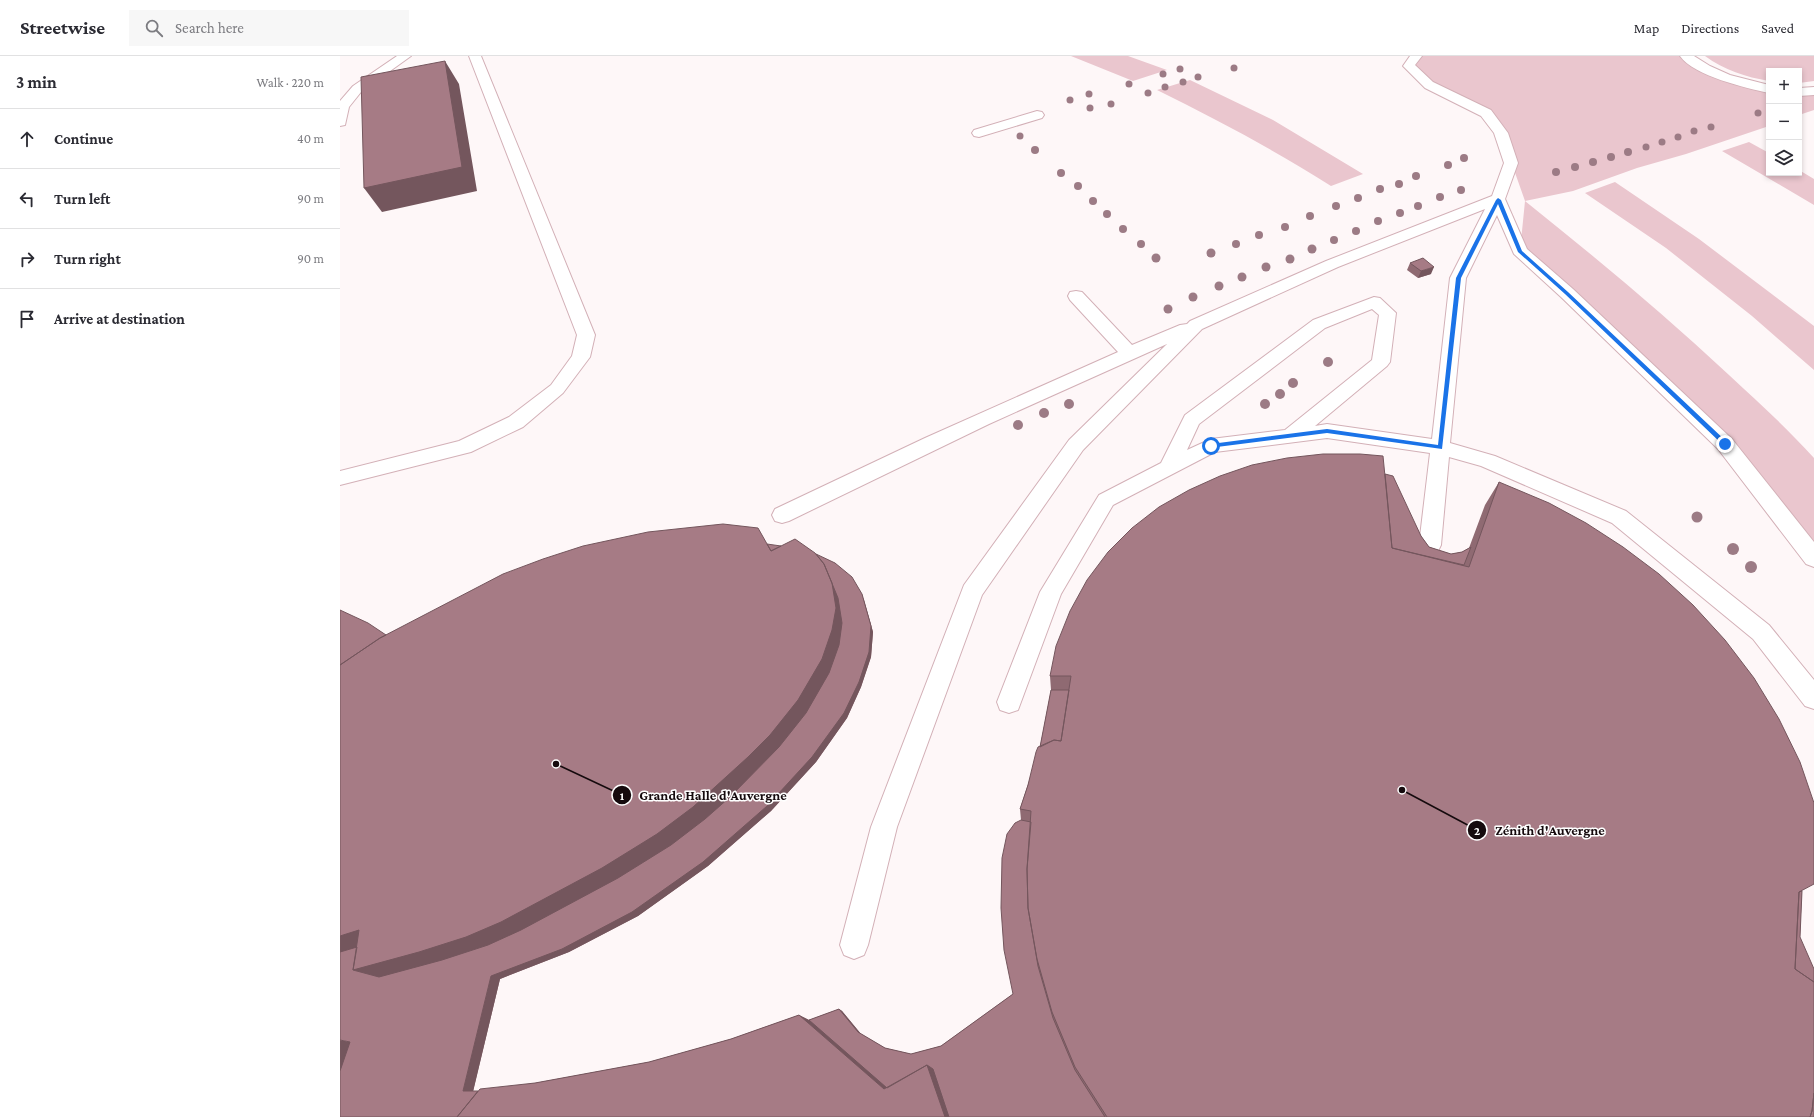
<!DOCTYPE html>
<html lang="en">
<head>
<meta charset="utf-8">
<style>
	body { margin:0; font-family:"Crimson Pro",serif; background:#f7f7f7; color:#2b2b33 }
	.controls { position:absolute; right:12px; top:12px; display:grid; overflow:hidden; border-radius:0px; box-shadow:0 2px 6px #0003 }
	.controls button { width:36px; height:36px; display:grid; place-items:center; padding:0; border:0; border-bottom:1px solid #e1e1e2; background:#fff; color:#2b2b33; font:20px sans-serif }
	.stop { position:absolute; width:12px; height:12px; margin:-9px; border:3px solid #1a73e8; border-radius:50%; background:#fff }
	.stop.end { background:#1a73e8; border-color:#fff; box-shadow:0 1px 4px #0008 }
	.list { margin:0; padding:0; list-style:none }
	h2 { display:flex; justify-content:space-between; align-items:center; height:52px; margin:0; padding:0 16px; font-size:17px }
	h2 small { font-size:13px; font-weight:400; color:#7c7c81 }
	.list li { display:grid; grid-template-columns:26px 1fr auto; gap:12px; align-items:center; box-sizing:border-box; height:60px; padding:0 16px; border-top:1px solid #e1e1e2 }
	.list b { display:block; font-size:15px; white-space:nowrap }
	.list em { font-size:13px; font-style:normal; color:#7c7c81 }
	.icon { flex:none; width:22px; height:22px; fill:none; stroke:currentColor; stroke-width:2; stroke-linecap:round; stroke-linejoin:round }
	.map { position:relative; flex:none; width:1474px; height:1061px; overflow:hidden }
	header { display:flex; align-items:center; gap:24px; box-sizing:border-box; height:56px; padding:0 20px; background:#fff; border-bottom:1px solid #e1e1e2 }
	header strong { font-size:19px }
	nav { display:flex; gap:22px; margin-inline-start:auto; font-size:14px }
	.search { width:280px; height:36px; background:#f7f7f7; display:flex; align-items:center; gap:10px; box-sizing:border-box; padding:0 14px; border-radius:0px; color:#7c7c81; font-size:15px }
	main { display:flex }
	aside { flex:1; background:#fff }
	.map>svg:first-child { display:block }
	.green { fill:#eac6ce }
	.lines { fill:none; stroke-linecap:round; stroke-linejoin:round }
	.minor-casing { stroke:#d3b0b7; stroke-width:2 }
	.minor { fill:#fff; fill-rule:evenodd }
	.tree { fill:#9c7b85 }
	.wall { fill:#8f6a72 }
	.shaded-wall { fill:#74565d }
	.building { fill:#a67b85; stroke:#74565d }
	.route { fill:#1a73e8 }
	.leader { fill:none; stroke:#150a0d; stroke-width:1.5 }
	.callout-dot { fill:#150a0d; stroke:#fff; stroke-width:1.5 }
	.mark-label { font-size:12px; text-anchor:middle; font-weight:bold; fill:#fff }
	.callout-label { font-size:14px; text-anchor:middle; font-weight:bold; fill:#150a0d; stroke:#fff; stroke-width:3; stroke-linejoin:round; paint-order:stroke }
</style>
</head>
<body>
<header>
<strong>Streetwise</strong>
<div class="search"><svg class="icon" aria-label="search" viewBox="0 0 24 24"><circle cx="10" cy="10" r="6"/><path d="M15 15l6 6"/></svg>Search here</div>
<nav><a>Map</a><a>Directions</a><a>Saved</a></nav>
</header>
<main>
<aside>
<h2>3 min<small>Walk · 220 m</small></h2>
<ul class="list">
<li><svg class="icon" aria-label="ahead" viewBox="0 0 24 24"><path d="M12 20V5M6 11l6-6 6 6"/></svg><div><b>Continue</b></div><em>40 m</em></li>
<li><svg class="icon" aria-label="left" viewBox="0 0 24 24"><path d="M17 20v-9H6M10 6l-5 5 5 5"/></svg><div><b>Turn left</b></div><em>90 m</em></li>
<li><svg class="icon" aria-label="right" viewBox="0 0 24 24"><path d="M7 20v-9h11M14 6l5 5-5 5"/></svg><div><b>Turn right</b></div><em>90 m</em></li>
<li><svg class="icon" aria-label="arrive" viewBox="0 0 24 24"><path d="M6 21V4h12l-3 4 3 4H6"/></svg><div><b>Arrive at destination</b></div></li>
</ul>
</aside>
<div class="map">
<svg width="1474" height="1061" viewBox="0 0 1474 1061">
	<rect width="100%" height="100%" fill="#fef7f8"/>
	<!-- green -->
	<path class="green" d="M731,0h57l39,14 -34,11z
		M1076,0h270l14,11 69,22v37l-83,28 -49,14 -64,23 -48,10c70,56 139,113 204,174 29,27 58,53 85,83v100l-89,-114 -205,-193 5,-50 -24,-68 -15,-20 -57,-28 -20,-19z
		M1365,0h109v25l-15,2v-12h-30v10c-23,-4 -45,-11 -64,-25z
		M850,24l83,40 90,54 -32,12c-57,-36 -113,-66 -174,-96z
		M1459,36l15,2v16l-15,5z
		M1409,86l20,11v20h30v-3l15,9v26l-92,-54z
		M1275,126l84,57 115,87v44l-62,-54 -86,-68 -81,-55z"/>
	<g class="lines">
		<!-- minor casing -->
		<g class="minor-casing">
			<path id="minor" d="M57,0h14l-50,36 -12,15 -4,18 -5,1v-25l13,-15z
				M129,0h12l114,279 -5,22 -27,36 -40,34 -52,25 -131,33v-14l119,-30 50,-24 42,-32 21,-29 5,-21z
				M1070,0h12l-7,9 18,17 58,28 17,23 10,30 -13,36 22,50 46,40 159,150 82,103v25l-8,-3 -88,-115 -157,-152 -47,-43 -17,-39 -31,63 -16,165 45,13 131,55 143,114 45,55v29l-9,-3 -52,-67 -141,-116 -131,-57 -32,-9 -8,88 -3,6 -8,2 -8,-2 -3,-6 11,-92 -103,-15 -112,14 -102,53 -52,89 -43,116 -9,3 -9,-3 -3,-8 43,-110 59,-97 62,-32 24,-48 128,-95 61,-23 6,1 16,15 -6,49 -3,4 -72,60 12,-2 105,15 18,-161 35,-69 -147,58 -136,62 -119,121 -101,145 -85,232 -29,118 -4,10 -10,4 -10,-4 -4,-10 31,-118 93,-242 105,-145 98,-96 -178,80 -200,97 -7,2 -7,-2 -3,-6 3,-6 150,-71 193,-86 -48,-52 -2,-4 2,-4 6,-1 6,1 50,53 48,-20 7,-1 3,-3 136,-60 166,-65 12,-33 -10,-30 -13,-17 -56,-28 -22,-22zM1032,253l7,6 -7,45 -87,70 -74,9 -24,11 12,-26 126,-96z
				M1340,0h14l16,10 20,9 39,10v8c-23,-5 -75,-17 -89,-37z
				M1474,31v8l-15,1v-8z
				M697,55l5,1 2,3 -2,3 -63,19 -5,-1 -2,-3 2,-3z"/>
		</g>
		<!-- minor -->
		<use href="#minor" class="minor"/>
	</g>
	<!-- trees -->
	<g class="tree">
		<circle cx="894" cy="12" r="3.5"/>
		<circle cx="840" cy="13" r="3.5"/>
		<circle cx="823" cy="18" r="3.5"/>
		<circle cx="858" cy="21" r="3.5"/>
		<circle cx="843" cy="26" r="3.5"/>
		<circle cx="789" cy="28" r="3.5"/>
		<circle cx="825" cy="31" r="3.5"/>
		<circle cx="808" cy="37" r="3.5"/>
		<circle cx="749" cy="38" r="3.5"/>
		<circle cx="730" cy="44" r="3.5"/>
		<circle cx="771" cy="48" r="3.5"/>
		<circle cx="750" cy="52" r="3.5"/>
		<circle cx="1418" cy="57" r="3.5"/>
		<circle cx="1371" cy="71" r="3.5"/>
		<circle cx="1354" cy="75" r="3.5"/>
		<circle cx="680" cy="80" r="3.5"/>
		<circle cx="1338" cy="81" r="3.5"/>
		<circle cx="1322" cy="86" r="3.5"/>
		<circle cx="1306" cy="91" r="3.5"/>
		<circle cx="695" cy="94" r="4"/>
		<circle cx="1288" cy="96" r="4"/>
		<circle cx="1271" cy="101" r="4"/>
		<circle cx="1124" cy="102" r="4"/>
		<circle cx="1253" cy="106" r="4"/>
		<circle cx="1108" cy="109" r="4"/>
		<circle cx="1235" cy="111" r="4"/>
		<circle cx="1216" cy="116" r="4"/>
		<circle cx="721" cy="117" r="4"/>
		<circle cx="1076" cy="120" r="4"/>
		<circle cx="1059" cy="128" r="4"/>
		<circle cx="738" cy="130" r="4"/>
		<circle cx="1040" cy="133" r="4"/>
		<circle cx="1121" cy="134" r="4"/>
		<circle cx="1100" cy="141" r="4"/>
		<circle cx="1018" cy="142" r="4"/>
		<circle cx="753" cy="145" r="4"/>
		<circle cx="996" cy="150" r="4"/>
		<circle cx="1078" cy="150" r="4"/>
		<circle cx="1060" cy="157" r="4"/>
		<circle cx="767" cy="158" r="4"/>
		<circle cx="970" cy="160" r="4"/>
		<circle cx="1038" cy="165" r="4"/>
		<circle cx="945" cy="171" r="4"/>
		<circle cx="783" cy="173" r="4"/>
		<circle cx="1016" cy="175" r="4"/>
		<circle cx="919" cy="179" r="4"/>
		<circle cx="994" cy="184" r="4"/>
		<circle cx="801" cy="188" r="4"/>
		<circle cx="896" cy="188" r="4"/>
		<circle cx="972" cy="193" r="4.5"/>
		<circle cx="871" cy="197" r="4.5"/>
		<circle cx="816" cy="202" r="4.5"/>
		<circle cx="950" cy="203" r="4.5"/>
		<circle cx="926" cy="211" r="4.5"/>
		<circle cx="902" cy="221" r="4.5"/>
		<circle cx="879" cy="230" r="4.5"/>
		<circle cx="853" cy="241" r="4.5"/>
		<circle cx="828" cy="253" r="4.5"/>
		<circle cx="988" cy="306" r="5"/>
		<circle cx="953" cy="327" r="5"/>
		<circle cx="940" cy="338" r="5"/>
		<circle cx="729" cy="348" r="5"/>
		<circle cx="925" cy="348" r="5"/>
		<circle cx="704" cy="357" r="5"/>
		<circle cx="678" cy="369" r="5"/>
		<circle cx="1357" cy="461" r="5.5"/>
		<circle cx="1393" cy="493" r="6"/>
		<circle cx="1411" cy="511" r="6"/>
	</g>
	<!-- wall -->
	<path class="wall" d="M1070,207l21,11 -13,4 -11,-8z
		M1045,418l36,62 8,11 22,7 11,-2 7,-4 16,-43 14,-23 303,409 -2,46 14,180h-1474l46,-482 381,-91 97,56 9,32 -2,25 -10,30 -14,31 -31,44 -45,49 -63,55 -70,50 -69,36 -69,27 -27,112h5l57,-8 114,-21 82,-23 68,-24 10,5 30,-11 3,2 19,23 24,14 26,6 30,-8 72,-52 8,-174 -1,-11 20,-62 11,-57 -1,-14z"/>
	<!-- shaded-wall -->
	<path class="shaded-wall" d="M105,5l14,23 18,107 -95,21 -18,-24z
		M1094,211l-3,7 -13,4 3,-7z
		M492,527l9,21 4,25 -3,22 -33,68 -99,104 -182,110 -139,47 -36,-10 -13,-12v-22z
		M522,538l11,38 -2,25 -10,30 -14,31 -31,44 -45,49 -63,55 -70,50 -69,36 -69,27 -27,113 -10,-1 28,-115 321,-219z
		M499,953l3,2 19,23 -3,-2z
		M459,959l14,7 114,43 8,5 16,47h-6l-61,-28z
		M0,984l21,4 -21,62z"/>
	<!-- building -->
	<path class="building" d="M105,5l17,106 -98,21 -3,-111z
		M1083,202l11,9 -13,4 -11,-8z
		M983,398h37l23,2 9,92 77,19 30,-85 50,21 37,20 37,24 36,27 34,31 32,35 29,38 25,41 21,43 14,41v81l-15,8 -4,77 19,13v111l-2,18 -2,6h-703l-32,-50 -23,-55 -15,-53 -9,-51 -1,-39 4,-58 -11,-2 8,-24 8,-33 2,-5 9,-4 7,-3 7,1 10,-65h-21l6,-30 14,-35 17,-31 21,-28 24,-24 27,-21 30,-17 31,-14 32,-11 35,-7z
		M1045,418l8,2 28,60 8,11 22,7 11,-2 9,-5 -7,18 -72,-17z
		M383,468l35,4 13,23 24,-12 20,14 9,11 8,19 4,25 -4,22 -10,29 -24,41 -28,35 -22,22 -55,50 -36,27 -55,34 -101,54 -35,15 -47,15 -66,18 6,-40 -19,6v-271l40,-27 123,-64 40,-15 40,-13 65,-14z
		M427,488l14,2 -10,5z
		M476,498l19,9 17,14 10,17 9,32 -2,26 -10,30 -15,31 -32,44 -45,49 -64,56 -71,50 -70,37 -71,27 -28,115h15l-21,26h-117v-46l10,-29 -10,-2v-88l17,-5 -4,23 26,7 63,-17 46,-15 33,-15 97,-52 53,-33 34,-26 25,-22 49,-50 27,-34 23,-40 10,-28 3,-22 -4,-25 -14,-34z
		M0,554l28,13 18,12 -6,3 -40,27z
		M711,634h18l-8,51 -7,-1 -14,7z
		M681,764l10,2 -4,47 1,39 10,58 15,52 22,52 30,47h-156l-16,-48 -6,-4 -40,23 -78,-68 30,-11 19,23 27,16 26,6 30,-8 72,-52 -9,-44 -3,-42 1,-50 5,-24 8,-11z
		M1462,835l-2,46 14,32v13l-19,-13 4,-77z
		M459,959l85,74 43,-24 18,52h-488l23,-28 55,-6 114,-21 82,-23z
		M1474,1037v24h-4l2,-6z"/>
	<!-- route -->
	<path class="route" d="M1158,142l3,2 21,51 46,41 159,150v3h-4l-158,-151 -47,-42 -20,-48 -37,74 -19,171 -115,-16 -118,15 -1,-2 3,-2 116,-15 111,16 18,-167 40,-78z"/>
	<!-- callouts -->
	<path class="leader" d="M216 708L282 739M1062 734L1137 774"/>
	<g class="callout-dot">
		<circle cx="216" cy="708" r="4"/>
		<circle cx="1062" cy="734" r="4"/>
		<circle cx="282" cy="739" r="10"/>
		<circle cx="1137" cy="774" r="10"/>
	</g>
	<g class="mark-label">
		<text x="282" y="744">1</text>
		<text x="1137" y="779">2</text>
	</g>
	<g class="callout-label">
		<text x="373" y="744">Grande Halle d'Auvergne</text>
		<text x="1210" y="779">Zénith d'Auvergne</text>
	</g>
</svg>
<div class="controls">
<button>+</button>
<button>−</button>
<button><svg class="icon" aria-label="layers" viewBox="0 0 24 24"><path d="M12 4l9 5-9 5-9-5zM3 14l9 5 9-5"/></svg></button>
</div>
<div class="stop" style="left:871px;top:390px"></div>
<div class="stop end" style="left:1385px;top:388px"></div>
</div>
</main>
</body>
</html>
